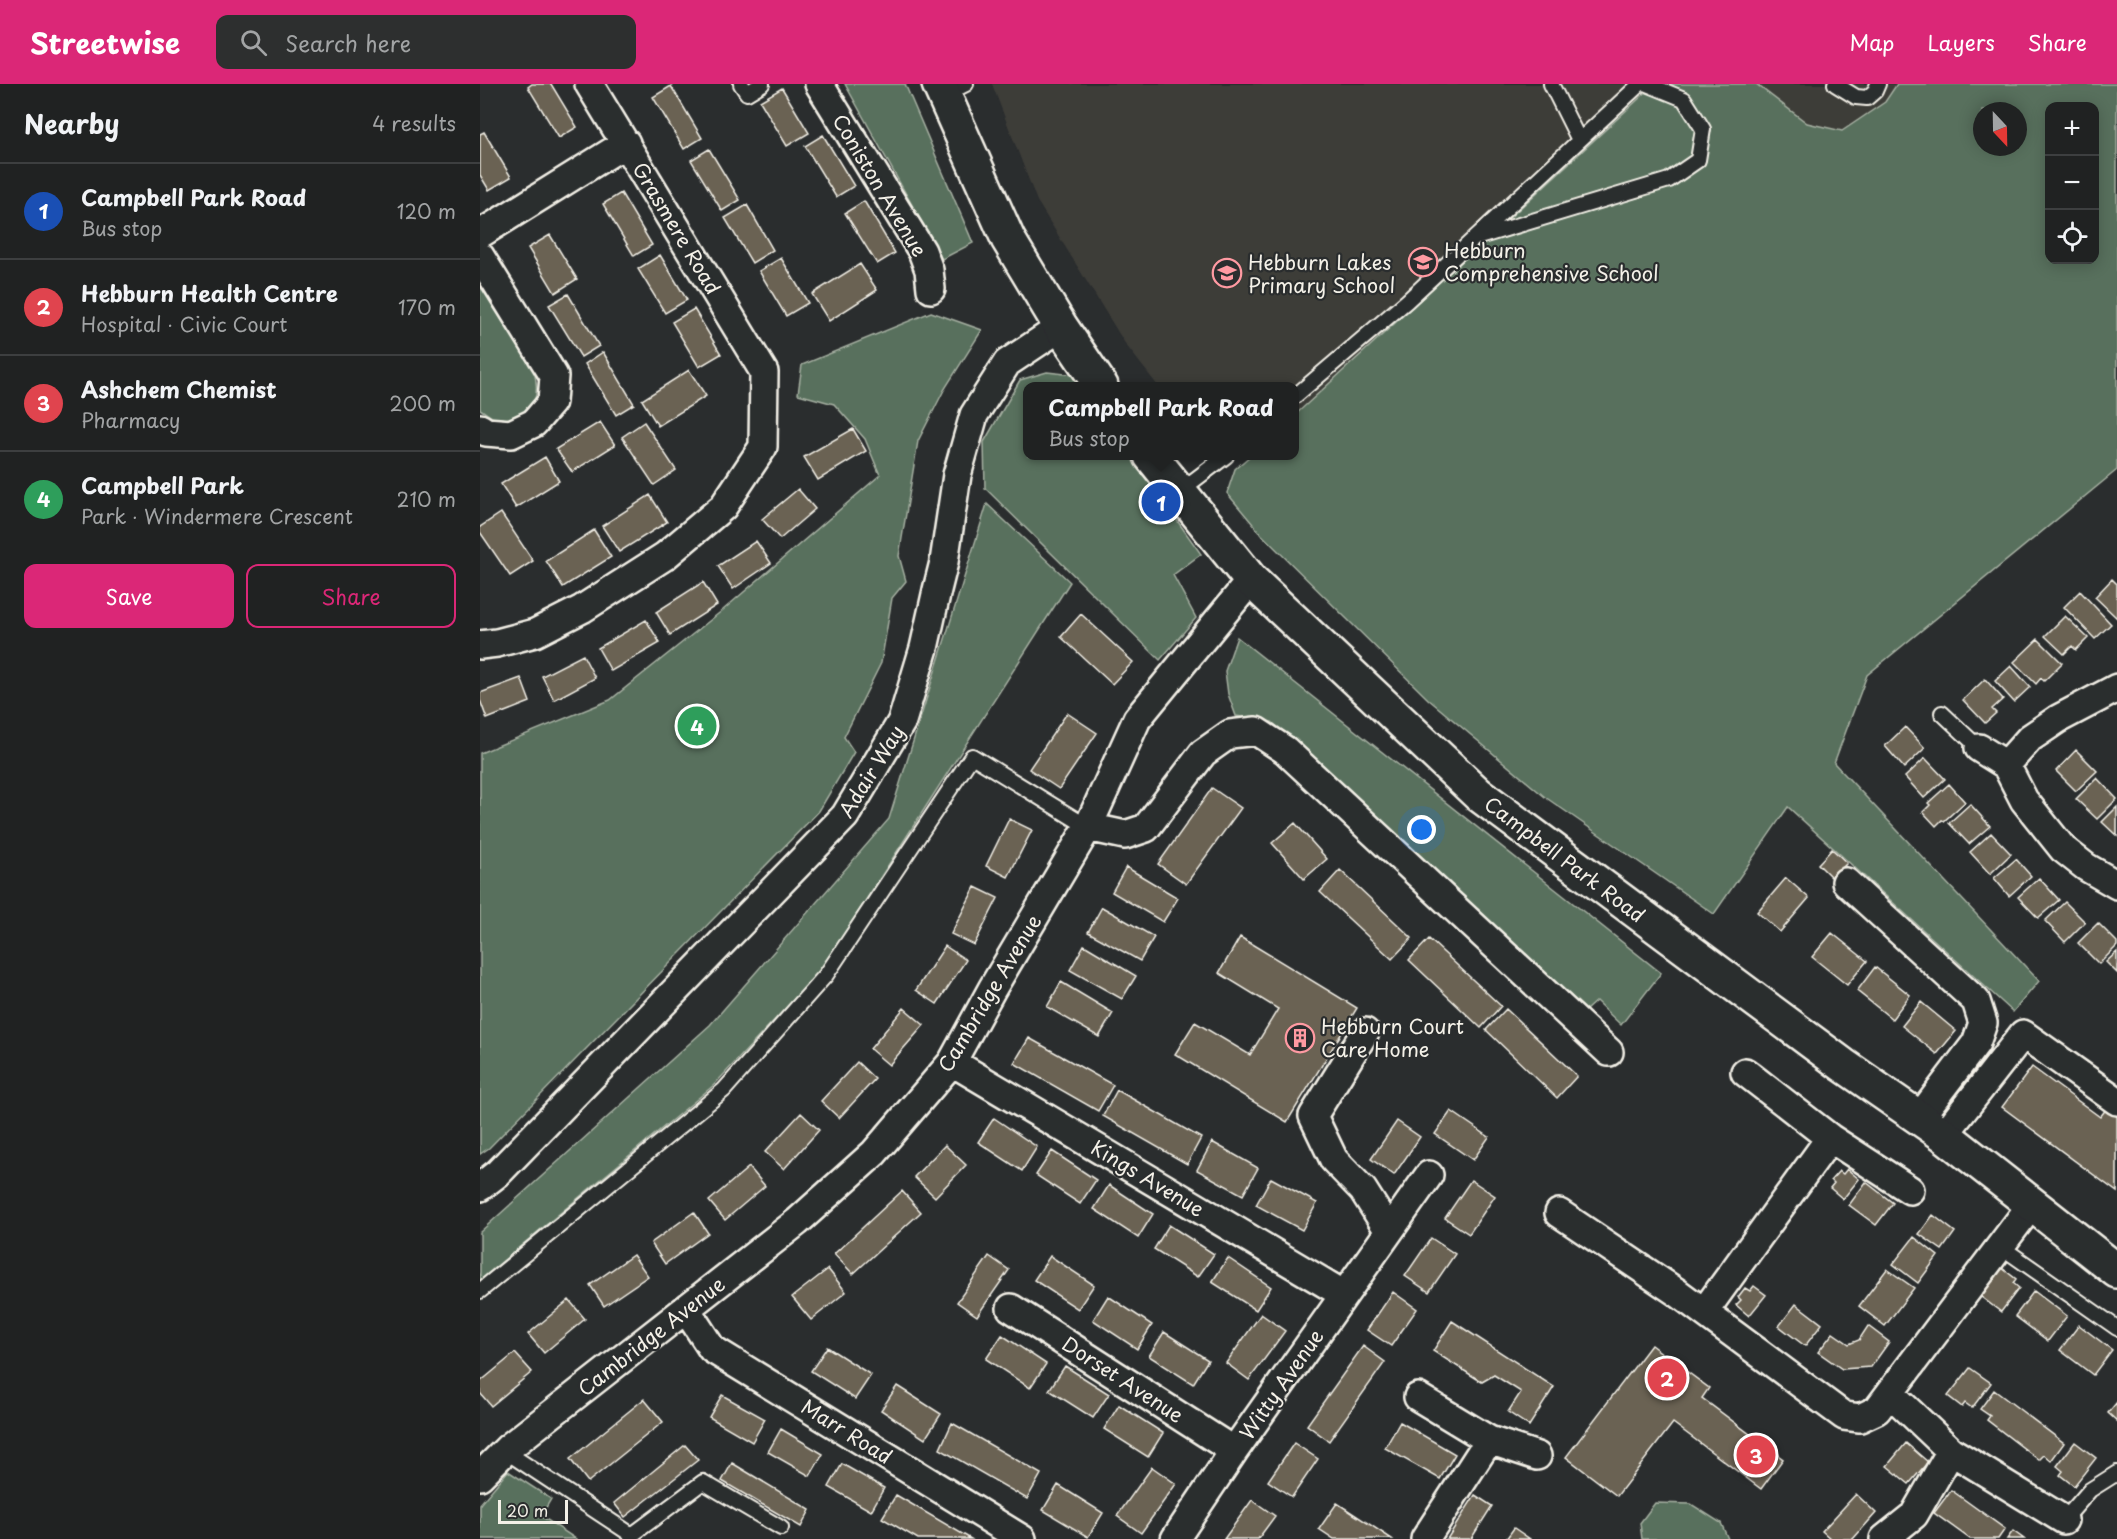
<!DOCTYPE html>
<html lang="en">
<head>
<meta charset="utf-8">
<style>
	body { margin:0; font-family:"Playpen Sans",sans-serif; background:#2d2f2f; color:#f1f3f6 }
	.controls { position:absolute; right:18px; top:18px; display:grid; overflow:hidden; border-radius:12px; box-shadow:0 3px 15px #0003 }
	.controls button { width:54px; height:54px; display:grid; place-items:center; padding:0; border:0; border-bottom:2px solid #3d3f40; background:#202222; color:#f1f3f6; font:30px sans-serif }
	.compass { position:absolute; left:1493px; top:18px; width:54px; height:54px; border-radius:50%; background:#202222; box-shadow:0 3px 15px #0003; rotate:158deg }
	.scale { position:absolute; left:18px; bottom:15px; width:70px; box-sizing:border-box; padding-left:6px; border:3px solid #f4f1e8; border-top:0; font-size:16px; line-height:21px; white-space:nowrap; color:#f4f1e8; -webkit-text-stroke:4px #2a2d2e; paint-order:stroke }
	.you { position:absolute; left:942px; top:746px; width:21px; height:21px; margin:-15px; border:4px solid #fff; border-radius:50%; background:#1a73e8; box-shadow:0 0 0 9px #1a73e833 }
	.badge { display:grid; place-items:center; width:39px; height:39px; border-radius:50%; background:#db2777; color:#fff; font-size:20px; font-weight:700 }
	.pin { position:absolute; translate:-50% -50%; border:3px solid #fff; box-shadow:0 2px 6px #0006 }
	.popup { position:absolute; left:543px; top:298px; width:276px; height:78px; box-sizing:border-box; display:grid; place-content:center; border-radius:12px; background:#202222; filter:drop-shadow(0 2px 4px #0005); font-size:20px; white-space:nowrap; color:#a2a4a5 }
	.popup b { font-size:22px; color:#f1f3f6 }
	.popup::after { content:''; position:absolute; left:50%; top:100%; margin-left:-12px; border:12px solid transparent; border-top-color:#202222 }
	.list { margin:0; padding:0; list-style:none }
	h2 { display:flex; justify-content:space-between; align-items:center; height:78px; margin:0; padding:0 24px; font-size:26px }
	h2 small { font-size:20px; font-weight:400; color:#a2a4a5 }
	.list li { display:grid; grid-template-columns:39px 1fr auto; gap:18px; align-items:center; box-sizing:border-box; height:96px; padding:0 24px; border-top:2px solid #3d3f40 }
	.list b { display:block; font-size:22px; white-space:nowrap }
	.list p { margin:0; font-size:20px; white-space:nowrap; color:#a2a4a5 }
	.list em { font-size:20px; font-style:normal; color:#a2a4a5 }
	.actions { display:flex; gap:12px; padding:18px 24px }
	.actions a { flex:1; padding:14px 0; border:2px solid #db2777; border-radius:12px; text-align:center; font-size:21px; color:#db2777 }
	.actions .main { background:#db2777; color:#fff }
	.icon { flex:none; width:33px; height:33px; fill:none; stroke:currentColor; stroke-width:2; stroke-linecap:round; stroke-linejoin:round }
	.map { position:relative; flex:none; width:1637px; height:1455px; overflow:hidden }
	header { display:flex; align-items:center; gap:36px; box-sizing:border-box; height:84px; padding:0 30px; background:#db2777; color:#fff }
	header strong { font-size:28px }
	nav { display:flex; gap:33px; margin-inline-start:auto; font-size:21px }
	.search { width:420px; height:54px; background:#2d2f2f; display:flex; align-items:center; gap:15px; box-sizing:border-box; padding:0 21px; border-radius:12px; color:#a2a4a5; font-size:22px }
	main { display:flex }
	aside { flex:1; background:#202222 }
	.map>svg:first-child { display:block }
	.built { fill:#3e3d39 }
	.green { fill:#58705d; stroke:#a6b0a2; stroke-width:1.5; fill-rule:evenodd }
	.building { fill:#6b6253; stroke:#f4f1e8; stroke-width:1.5 }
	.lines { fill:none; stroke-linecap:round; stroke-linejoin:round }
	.lane-casing { stroke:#f4f1e8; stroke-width:18 }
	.street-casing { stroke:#f4f1e8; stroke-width:32 }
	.secondary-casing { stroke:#f4f1e8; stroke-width:38 }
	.lane { stroke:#2a2d2e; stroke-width:14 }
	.street { stroke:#2a2d2e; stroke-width:27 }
	.secondary { stroke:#2a2d2e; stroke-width:33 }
	.labels { text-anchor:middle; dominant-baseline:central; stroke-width:4.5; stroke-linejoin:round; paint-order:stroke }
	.street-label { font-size:20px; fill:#f4f1e8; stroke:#2a2d2e }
	.poi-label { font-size:20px; fill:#f4f1e8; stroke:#2a2d2e; text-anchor:start }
</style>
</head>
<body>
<header>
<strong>Streetwise</strong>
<div class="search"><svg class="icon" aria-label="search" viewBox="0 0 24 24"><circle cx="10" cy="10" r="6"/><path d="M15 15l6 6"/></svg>Search here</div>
<nav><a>Map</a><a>Layers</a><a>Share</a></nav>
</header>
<main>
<aside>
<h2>Nearby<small>4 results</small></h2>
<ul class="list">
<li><span class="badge" style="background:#1a4fb4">1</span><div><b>Campbell Park Road</b><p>Bus stop</p></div><em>120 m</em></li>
<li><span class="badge" style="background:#e0444e">2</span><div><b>Hebburn Health Centre</b><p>Hospital · Civic Court</p></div><em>170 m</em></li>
<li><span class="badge" style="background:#e0444e">3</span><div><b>Ashchem Chemist</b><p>Pharmacy</p></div><em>200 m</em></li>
<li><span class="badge" style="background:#2e9e5b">4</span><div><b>Campbell Park</b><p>Park · Windermere Crescent</p></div><em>210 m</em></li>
</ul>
<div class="actions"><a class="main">Save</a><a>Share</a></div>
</aside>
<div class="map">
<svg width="1637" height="1455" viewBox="0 0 1637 1455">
	<rect width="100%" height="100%" fill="#2a2d2e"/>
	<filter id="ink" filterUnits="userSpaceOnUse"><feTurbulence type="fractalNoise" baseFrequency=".0167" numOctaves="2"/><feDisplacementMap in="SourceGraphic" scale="12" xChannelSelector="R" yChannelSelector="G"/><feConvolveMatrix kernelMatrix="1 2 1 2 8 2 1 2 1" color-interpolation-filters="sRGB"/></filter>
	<g filter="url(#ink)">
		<!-- built -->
		<path class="built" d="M512,0h663l-360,331 -1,-29h-136l-32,-41 -89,-144z
			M1276,0h141l-12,18 -43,29 -35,-8z"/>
		<!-- green -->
		<path class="green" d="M365,0h60l68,159 -31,16z
			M1175,0h101l51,39 35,8 43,-29 12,-18h220v386l-250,205 -33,88 205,218 -26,31 -225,-205 -74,107 -169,-117 -117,-98 -166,-164 -35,-42 8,-24 15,-13h44l1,-41zM1570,22h44v154h-44zM1502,27h36v36h-36z
			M0,202l54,84c2,9 4,19 1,29 -5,16 -23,23 -39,20 -5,-2 -11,-7 -16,-10z
			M451,228l51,18 -38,60 -26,51 -19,115 7,25 -14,17 -11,65 -37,74 10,15 -35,59 -330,337 -9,6v-401l130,-53 113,-90 157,-135 -15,-36 -31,-35 -36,-10 4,-29z
			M567,288l27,3 8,11h-54v70h103l70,98 -28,21 23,43 -36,42 -175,-172 -1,-46 36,-62z
			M507,420l83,78 -249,388 -107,115 -234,195v-48l230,-207 179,-206z
			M757,553l424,336 -40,52 -25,-24 -10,9 -314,-288 -36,-6 -8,-22 -3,-23z
			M28,1387l43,28 -10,17 35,23h-96v-35z
			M1175,1419l36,1 30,19 7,16h-86l-2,-16z"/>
		<!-- building -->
		<path class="building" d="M52,0h19l26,43 -18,11 -31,-51z
			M191,2l31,52 -18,11 -31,-52z
			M302,4l27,45 -22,13 -27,-45z
			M4,48l27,45 -22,13 -9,-15v-41z
			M343,51l31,51 -18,11 -31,-51z
			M229,65l31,51 -18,11 -31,-51z
			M141,109l31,52 -18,11 -31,-52z
			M384,117l31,52 -18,11 -32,-51z
			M267,121l26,45 -21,13 -27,-45z
			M70,151l27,44 -22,14 -27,-45z
			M180,171l27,45 -22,13 -27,-44z
			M301,174l27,45 -22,13 -27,-45z
			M380,180l17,26 -48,31 -17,-27z
			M88,210l31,52 -18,11 -32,-52z
			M214,225l27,45 -22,13 -27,-45z
			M123,268l31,52 -18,11 -31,-51z
			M209,286l17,26 -48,30 -16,-26z
			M120,338l15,23 -43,27 -16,-23z
			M164,338l32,48 -22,15 -32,-48z
			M373,345l13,22 -48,29 -14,-23z
			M65,373l14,24 -43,27 -15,-24z
			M318,405l17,20 -35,30 -18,-20z
			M170,411l17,27 -48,30 -17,-26z
			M21,429l32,48 -23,15 -30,-44v-5z
			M114,446l17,27 -48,30 -17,-26z
			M276,457l15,22 -38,26 -15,-23z
			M1632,495l5,5v34l-22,-21z
			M223,498l14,23 -47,30 -14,-23z
			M1600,507l31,33 -16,15 -31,-32z
			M601,530l52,48 -21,22 -51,-47z
			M1585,532l23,22 -12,12 -4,-4 -8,8 -19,-18z
			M166,536l14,23 -49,28 -13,-23z
			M1558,555l24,24 -18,18 -3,-3 -5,6 -22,-22z
			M103,571l12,23 -41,22 -12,-24z
			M1531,582l19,21 -16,15 -19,-21z
			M41,594l9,24 -43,17 -7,-19v-7z
			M1505,595l18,20 -11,10 4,4 -11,10 -22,-23z
			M587,629l30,20 -38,56 -30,-20z
			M1425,643l20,21 -21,20 -19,-22z
			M1596,666l21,21 -21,20 -20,-20z
			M1445,674l20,21 -21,19 -19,-21z
			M1617,694l20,21 -20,20 -21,-20z
			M1469,700l16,18 -21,19 -2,-1 -6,6 -13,-14 7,-7 -2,-2z
			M732,704l29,20 -55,76 -28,-20z
			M1490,720l20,22 -21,18 -20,-21z
			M1637,723v29l-15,-14z
			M529,735l23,11 -24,47 -22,-11z
			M815,739l32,36 -23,20 -32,-36z
			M1511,749l20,21 -21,20 -20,-22z
			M1352,765l15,14 -15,15 -14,-14z
			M1536,775l15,17 -22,20 -15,-18z
			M646,783l52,31 -15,24 -51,-30z
			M860,786l72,68 -20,21 -72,-67z
			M1306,794l23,20 -29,34 -23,-20z
			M1559,794l20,22 -21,18 -20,-21z
			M495,803l23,11 -24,47 -23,-11z
			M1585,818l20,20 -20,20 -20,-21z
			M622,823l52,30 -14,24 -52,-29z
			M1618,839l19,19v4l-18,18 -21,-21z
			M1352,849l35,28 -20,24 -35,-28z
			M760,853l117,71 -70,114 -112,-68 20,-32 55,33 28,-46 -59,-36z
			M949,855l72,67 -20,22 -72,-68z
			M604,861l52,31 -14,23 -52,-29z
			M465,862l21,14 -29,44 -21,-14z
			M1637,868v21l-11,-11z
			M1395,883l35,28 -18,24 -35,-28z
			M581,898l52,31 -14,24 -52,-30z
			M1441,918l35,29 -19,23 -35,-28z
			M424,924l20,17 -35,40 -19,-16z
			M1026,925l71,67 -20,22 -71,-68z
			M549,954l84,47 -15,26 -84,-48z
			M377,978l18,17 -36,39 -18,-17z
			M1552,983l68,50 7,-9 10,8v76l-115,-85z
			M637,1006l84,48 -14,26 -84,-48z
			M971,1027l38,26 -16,23 -38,-26z
			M321,1029l18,17 -35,39 -19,-17z
			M514,1034l43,29 -15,24 -44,-29z
			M917,1037l23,16 -26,38 -23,-16z
			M732,1058l46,26 -15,27 -46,-25z
			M465,1061l21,20 -31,32 -21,-20z
			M572,1067l44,29 -16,24 -44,-29z
			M269,1083l16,19 -40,34 -16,-19z
			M1367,1085l12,10 -16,20 -13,-11 4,-5 -3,-3 8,-9 4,3z
			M791,1094l46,25 -15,27 -46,-25z
			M991,1096l24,16 -26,38 -24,-16z
			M1386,1098l27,21 -17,22 -27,-20z
			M629,1101l44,29 -15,24 -44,-29z
			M422,1107l19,21 -68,62 -19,-20z
			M214,1128l14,21 -43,31 -14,-21z
			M1453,1131l22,17 -13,18 -23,-16z
			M689,1141l45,29 -16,23 -44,-28z
			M1434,1153l24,19 -20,27 -25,-19z
			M951,1154l24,16 -26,38 -24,-16z
			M153,1171l15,21 -44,30 -14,-21z
			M509,1172l20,14 -32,46 -20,-14z
			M570,1172l44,29 -16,24 -44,-29z
			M748,1174l43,29 -15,23 -44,-28z
			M1522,1184l14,11 -3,4 6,5 -18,24 -21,-16z
			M348,1185l18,23 -35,28 -19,-23z
			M1407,1185l27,19 -29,38 -26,-20z
			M1274,1202l12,9 -17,21 -13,-11 5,-5 -3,-3 7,-9 5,3z
			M1554,1207l33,25 -19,25 -33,-25z
			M913,1208l24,17 -26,37 -24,-16z
			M628,1212l44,29 -15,24 -44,-29z
			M89,1216l16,19 -41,34 -16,-19z
			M1316,1220l26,20 -17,22 -26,-20z
			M781,1230l24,17 -36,49 -23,-17z
			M972,1237l102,66 -25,39 -21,-14 13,-20 -27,-17 -12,7 -49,-31z
			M1599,1241l33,25 -19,25 -33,-25z
			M1388,1242l21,16 -18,25 -29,2 -24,-17 15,-19 16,11 10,-4z
			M684,1248l44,28 -15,24 -44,-28z
			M522,1251l44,29 -16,24 -44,-29z
			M1171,1261l58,43 -7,10 81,61 -22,30 -88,-66 -56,73 -51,-39z
			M883,1262l22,16 -56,79 -22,-16z
			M347,1263l44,28 -16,24 -44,-28z
			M35,1269l17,19 -41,34 -11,-13v-11z
			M585,1282l44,28 -16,24 -44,-28z
			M1490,1284l21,15 -19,25 -7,-5 -3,4 -14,-11z
			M417,1302l44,28 -16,25 -44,-29z
			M1514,1306l70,53 -13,18 -7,-6 -5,5 -52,-40 3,-4 -10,-7z
			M242,1311l43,24 -13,23 -43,-25z
			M164,1315l19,23 -75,60 -18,-23z
			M1637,1318v19l-9,-8z
			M639,1321l44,28 -15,24 -44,-28z
			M920,1338l55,32 -15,25 -55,-31z
			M472,1339l89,51 -14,25 -87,-50z
			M301,1345l42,25 -13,22 -42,-24z
			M1595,1358l21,16 -22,28 -14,-11 3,-4 -6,-5z
			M814,1359l24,16 -26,38 -24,-16z
			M1426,1359l22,19 -19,22 -22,-18z
			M205,1361l13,15 -73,57 -11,-14z
			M252,1379l78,47 -9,17 -79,-46z
			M362,1380l42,24 -13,23 -42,-24z
			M672,1383l24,17 -35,49 -24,-17z
			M578,1401l45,28 -15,24 -45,-27z
			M1471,1406l54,39 -7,10h-28l-36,-26z
			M1376,1410l20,19 -23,26h-22l-9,-8z
			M416,1411l75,44h-53l-36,-21z
			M995,1411l17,11 -21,33h-24z
			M772,1416l23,16 -17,23h-34z
			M857,1419l55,36h-58l-15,-10z
			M1034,1444l16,11h-24z
			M1533,1447l11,8h-17z"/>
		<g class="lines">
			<!-- lane casing -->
			<g class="lane-casing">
				<path id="lane" d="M261,0l6,9 15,-9
					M1071,0l28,56
					M1355,0l21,13 11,1 8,-7 3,-7
					M464,11l22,-11
					M999,153l190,-57 29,-20 5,-31 -19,-30 -37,-15
					M814,313l113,-96 233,-217
					M700,407l46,-35
					M1462,629l37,35
					M1520,1162l117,82
					M0,1207l244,-201 102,-115 146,-219 116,71
					M25,1367l127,84 71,-53 78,46
					M1584,1436l26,-30 27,-17"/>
			</g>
			<!-- street casing -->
			<g class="street-casing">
				<path id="street" d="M339,0l103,167 7,19 2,19
					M0,150l146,-91
					M0,172l74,120 -2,26 -18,21 -23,11 -25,-2 -6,-4
					M0,561l17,-2 38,-10 47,-24 83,-53 58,-49 40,-60 1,-75 -175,-288
					M1499,664l27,17 18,35 39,49 23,18 31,18
					M1526,681l24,-27 28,-19 59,-31
					M608,743l37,8 21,-7 57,-75 27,-19 26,-3 29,19 324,302
					M1366,798l130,119 7,22 -7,20 -57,75
					M885,948l-52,84 21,44 29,30 26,41
					M472,978l391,232
					M1265,988l85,66 80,52
					M1464,1051l79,-101 94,67
					M0,1103l18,-14 347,-357 57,-95 22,-73 13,-58 7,-28 13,-87 17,-60 33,-52 54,-36
					M1079,1129l119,80 166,123 16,2 17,-8 155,-206
					M531,1224l223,143
					M206,1225l26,40 310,190
					M1224,1228l126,-174
					M1410,1309l61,58 113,69
					M938,1313l71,43 48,16
					M0,1392l28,-28 289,-226 77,-69 78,-91 40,-73 96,-162 49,-108 114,-139
					M695,1455l59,-88 195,-276
					M945,1455l64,-99
					M1404,1455l30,-24 37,-64"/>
			</g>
			<!-- secondary casing -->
			<g class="secondary-casing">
				<path id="secondary" d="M459,0l69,155 53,88 40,59
					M671,372l100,124 227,214 365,271 101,70 173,136"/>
			</g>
			<!-- lane -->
			<use href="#lane" class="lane"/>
			<!-- street -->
			<use href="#street" class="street"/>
			<!-- secondary -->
			<use href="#secondary" class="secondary"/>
		</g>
	</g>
	<!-- icons -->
	<defs>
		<g id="school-ring" transform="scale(1.5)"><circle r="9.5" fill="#2a2d2e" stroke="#ff9aa2" stroke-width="1.5"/><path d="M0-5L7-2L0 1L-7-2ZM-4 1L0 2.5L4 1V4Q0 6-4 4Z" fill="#ff9aa2"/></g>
		<g id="building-ring" transform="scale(1.5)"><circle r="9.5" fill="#2a2d2e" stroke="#ff9aa2" stroke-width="1.5"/><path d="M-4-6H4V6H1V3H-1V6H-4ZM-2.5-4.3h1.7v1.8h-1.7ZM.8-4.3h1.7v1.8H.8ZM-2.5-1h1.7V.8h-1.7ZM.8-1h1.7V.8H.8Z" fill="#ff9aa2"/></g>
	</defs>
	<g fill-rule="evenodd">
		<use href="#school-ring" x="943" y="178"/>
		<use href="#school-ring" x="747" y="189"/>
		<use href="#building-ring" x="820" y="954"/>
	</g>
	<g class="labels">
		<!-- street labels -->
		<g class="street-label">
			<text transform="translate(400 101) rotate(59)">Coniston Avenue</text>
			<text transform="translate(197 144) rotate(59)">Grasmere Road</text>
			<text transform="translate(391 687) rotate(-58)">Adair Way</text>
			<text transform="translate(1085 775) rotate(37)">Campbell Park Road</text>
			<text transform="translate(509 909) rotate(-59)">Cambridge Avenue</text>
			<text transform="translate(668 1094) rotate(31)">Kings Avenue</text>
			<text transform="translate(171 1252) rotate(-38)">Cambridge Avenue</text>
			<text transform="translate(643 1295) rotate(33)">Dorset Avenue</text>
			<text transform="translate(801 1300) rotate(-55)">Witty Avenue</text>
			<text transform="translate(367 1347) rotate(32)">Marr Road</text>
		</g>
		<!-- poi labels -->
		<g class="poi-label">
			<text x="964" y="166">Hebburn<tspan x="964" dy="23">Comprehensive School</tspan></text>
			<text x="768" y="178">Hebburn Lakes<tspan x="768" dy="23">Primary School</tspan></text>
			<text x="841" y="942">Hebburn Court<tspan x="841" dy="23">Care Home</tspan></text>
		</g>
	</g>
</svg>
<div class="controls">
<button>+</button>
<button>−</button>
<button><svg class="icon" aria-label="locate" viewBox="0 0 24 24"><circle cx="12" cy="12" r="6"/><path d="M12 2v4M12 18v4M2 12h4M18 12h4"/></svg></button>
</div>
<svg class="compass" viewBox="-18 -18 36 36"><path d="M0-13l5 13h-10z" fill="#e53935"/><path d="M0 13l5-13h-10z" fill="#a2a4a5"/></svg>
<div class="scale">20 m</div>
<div class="you"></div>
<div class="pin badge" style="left:681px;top:418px;background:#1a4fb4">1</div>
<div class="popup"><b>Campbell Park Road</b>Bus stop</div>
<div class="pin badge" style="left:1187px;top:1294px;background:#e0444e">2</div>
<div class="pin badge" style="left:1276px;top:1371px;background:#e0444e">3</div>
<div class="pin badge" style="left:217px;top:642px;background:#2e9e5b">4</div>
</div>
</main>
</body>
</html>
